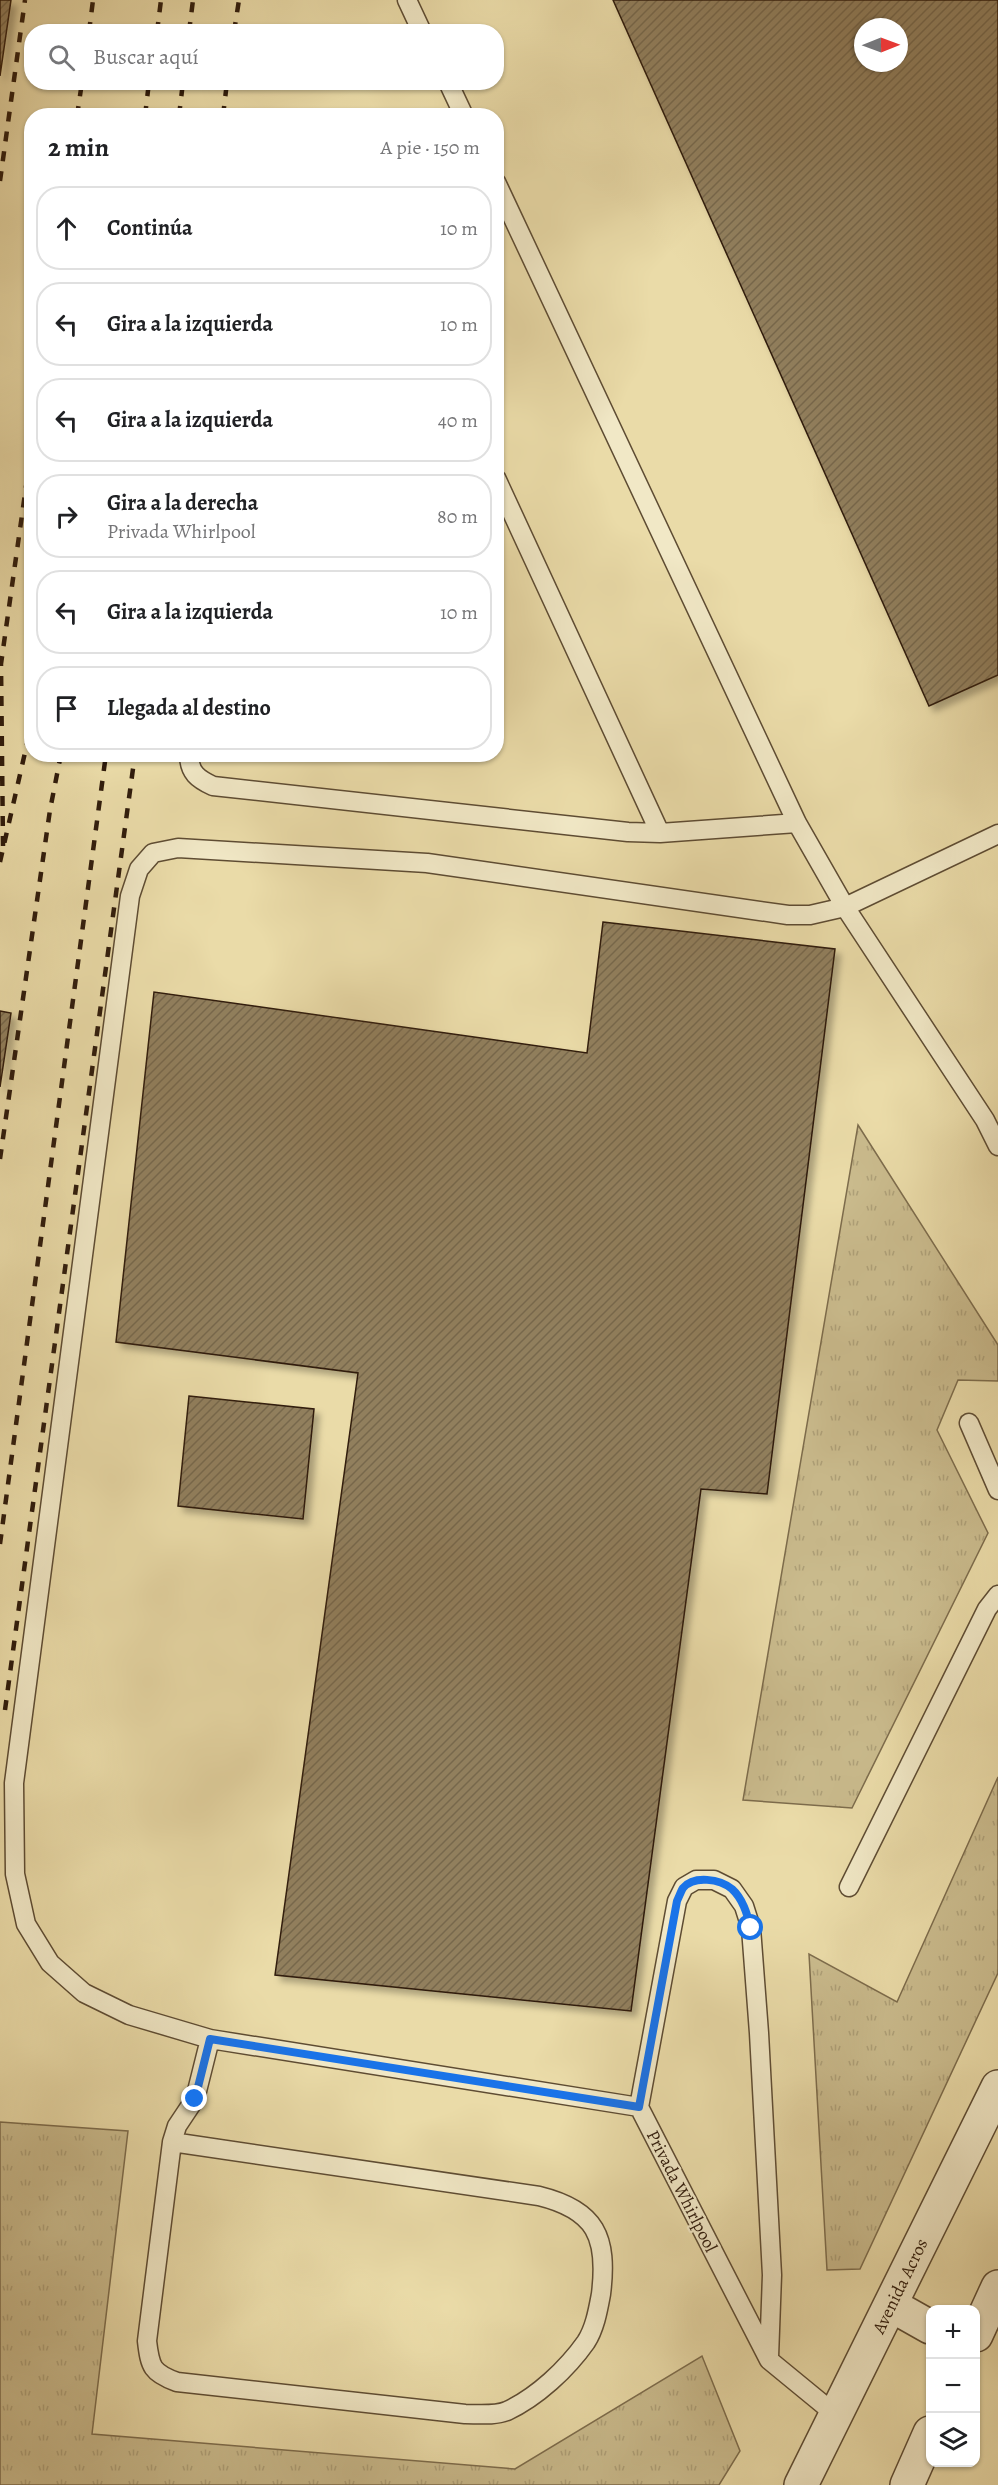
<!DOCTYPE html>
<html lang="es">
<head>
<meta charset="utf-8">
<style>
	body { margin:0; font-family:Alegreya,serif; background:#f2f2f2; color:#202124 }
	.controls { position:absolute; right:18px; bottom:18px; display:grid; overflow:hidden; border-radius:12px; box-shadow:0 2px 4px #0004 }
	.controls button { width:54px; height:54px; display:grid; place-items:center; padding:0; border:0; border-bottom:2px solid #e0e0e0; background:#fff; color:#202124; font:30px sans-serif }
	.compass { position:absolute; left:854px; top:18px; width:54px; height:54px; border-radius:50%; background:#fff; box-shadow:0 2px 4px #0004; rotate:89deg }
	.stop { position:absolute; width:18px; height:18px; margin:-14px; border:4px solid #1a73e8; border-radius:50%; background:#fff }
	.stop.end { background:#1a73e8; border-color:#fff; box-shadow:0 2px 6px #0008 }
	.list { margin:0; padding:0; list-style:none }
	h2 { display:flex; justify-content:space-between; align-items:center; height:78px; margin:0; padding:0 24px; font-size:26px }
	h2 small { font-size:20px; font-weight:400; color:#757577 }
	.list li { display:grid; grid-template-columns:39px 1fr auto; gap:18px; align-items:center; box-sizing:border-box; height:84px; margin:0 12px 12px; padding:0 12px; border:2px solid #e0e0e0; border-radius:24px }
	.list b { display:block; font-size:22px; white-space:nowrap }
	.list p { margin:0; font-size:20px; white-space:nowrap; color:#757577 }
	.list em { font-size:20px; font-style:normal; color:#757577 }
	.icon { flex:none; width:33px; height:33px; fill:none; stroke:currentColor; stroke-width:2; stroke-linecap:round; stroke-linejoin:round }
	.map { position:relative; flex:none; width:998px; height:2485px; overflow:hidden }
	.search { position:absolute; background:#fff; box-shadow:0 2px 4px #0004; left:24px; top:24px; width:480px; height:66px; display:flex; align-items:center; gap:15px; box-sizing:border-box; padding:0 21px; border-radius:24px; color:#757577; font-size:22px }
	.panel { position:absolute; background:#fff; box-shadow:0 2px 4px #0004; left:24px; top:108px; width:480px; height:654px; border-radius:24px }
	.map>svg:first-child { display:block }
	.grass { fill:url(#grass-tufts); stroke:#7d6c4c; stroke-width:1.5 }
	.building { fill:url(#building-hatch); stroke:#301c0c; stroke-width:1.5; fill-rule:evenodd; filter:url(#shadow) }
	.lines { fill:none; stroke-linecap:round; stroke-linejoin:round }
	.lane-casing { stroke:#5e4c33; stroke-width:21 }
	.street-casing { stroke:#5e4c33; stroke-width:36 }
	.lane { stroke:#f1e8c6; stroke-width:18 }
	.street { stroke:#f1e8c6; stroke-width:33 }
	.rail { stroke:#301c0c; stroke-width:4.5; stroke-dasharray:10 10; stroke-linecap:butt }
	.route { stroke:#1a73e8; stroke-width:8 }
	.labels { text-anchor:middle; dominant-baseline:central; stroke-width:4.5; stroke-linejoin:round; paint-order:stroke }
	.street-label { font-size:18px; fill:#301c0c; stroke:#f1e8c6 }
</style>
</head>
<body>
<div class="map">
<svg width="998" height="2485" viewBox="0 0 998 2485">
	<defs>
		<pattern id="grass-tufts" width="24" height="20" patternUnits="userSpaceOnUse" patternTransform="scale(1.5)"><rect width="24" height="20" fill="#cabb8d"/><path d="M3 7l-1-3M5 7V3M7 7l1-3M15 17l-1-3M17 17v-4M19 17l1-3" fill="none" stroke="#aea078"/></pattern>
		<pattern id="building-hatch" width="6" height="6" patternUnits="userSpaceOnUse" patternTransform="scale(1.5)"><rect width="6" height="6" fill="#917f5d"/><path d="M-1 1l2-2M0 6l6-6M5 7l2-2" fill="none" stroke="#77674b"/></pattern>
		<filter id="shadow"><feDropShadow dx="5.5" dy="5.5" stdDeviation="3" flood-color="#0004"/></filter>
	</defs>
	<rect width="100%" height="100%" fill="#eadba8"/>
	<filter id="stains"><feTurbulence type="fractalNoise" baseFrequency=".00333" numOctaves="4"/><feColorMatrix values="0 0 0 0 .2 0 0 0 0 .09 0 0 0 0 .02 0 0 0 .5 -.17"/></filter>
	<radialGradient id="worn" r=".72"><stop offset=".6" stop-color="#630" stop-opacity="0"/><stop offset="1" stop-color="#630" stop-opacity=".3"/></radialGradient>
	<!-- grass -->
	<path class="grass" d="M858,1125l140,220v36l-40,-1 -21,50 51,103 -136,275 -109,-8z
		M998,1777v196l-138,296 -33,1 -18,-316 88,48z
		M0,2122l128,9 -36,303 423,35 187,-113 38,95 -21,34h-719z"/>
	<!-- building -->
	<path class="building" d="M0,0h11l-11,76z
		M613,0h385v675l-69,31zM863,27h36v36h-36z
		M603,922l232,27 -68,545 -66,-5 -70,522 -356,-36 83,-602 -242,-31 38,-350 433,61z
		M0,1011l11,2 -11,74z
		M189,1396l125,13 -11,110 -125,-13z"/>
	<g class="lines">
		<!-- lane casing -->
		<g class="lane-casing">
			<path id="lane" d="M407,0l15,32
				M448,82l16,34
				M496,182l301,641 48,84 153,-73
				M189,754c0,19 9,25 24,32l415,46 32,1 -164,-355
				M660,833l137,-10
				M969,1423l29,67
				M849,1887l138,-278 11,-14
				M639,2107l38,-206 7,-14 12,-7h18l18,9 12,17 7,22 8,105 13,242 -3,82
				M172,2142l367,54c57,14 69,41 62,98 -3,16 -6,34 -15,48 -19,27 -49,55 -79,69 -12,5 -29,3 -42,3l-288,-32c-25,-9 -27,-15 -30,-41l25,-199 5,-16 18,-27 15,-60
				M836,2415l-67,-55 -130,-253 -429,-68 -81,-24 -45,-22 -34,-30 -24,-39 -11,-50 -1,-91 116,-887 9,-27 14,-16 25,-5 249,15 361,52h22l35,-8 140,213 13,26"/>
		</g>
		<!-- street casing -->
		<g class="street-casing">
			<path id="street" d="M891,2305l39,22
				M976,2335l22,-48
				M801,2485l197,-398
				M907,2485l23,-52"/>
		</g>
		<!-- lane -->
		<use href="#lane" class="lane"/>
		<!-- street -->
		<use href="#street" class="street"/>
		<!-- rail -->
		<path class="rail" d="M89,32l4,-32
			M157,32l4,-32
			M189,32l4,-32
			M234,32l5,-32
			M77,116l5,-34
			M145,116l4,-34
			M179,116l4,-34
			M223,116l4,-34
			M0,181l25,-181
			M3,846l-2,-182 31,-220
			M0,862l32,-140
			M0,1159l50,-349 11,-56
			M0,1544l106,-790
			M5,1710l130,-956"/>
	</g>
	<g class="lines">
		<!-- route -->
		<path class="route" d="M195,2099l15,-60 429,68 38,-206c2,-4 4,-10 6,-13 11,-13 37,-9 49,1 11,10 15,25 19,39"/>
	</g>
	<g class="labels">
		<!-- street labels -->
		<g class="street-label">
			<text transform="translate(682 2191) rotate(63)">Privada Whirlpool</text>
			<text transform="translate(900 2286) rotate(-64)">Avenida Acros</text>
		</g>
	</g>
	<rect width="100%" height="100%" filter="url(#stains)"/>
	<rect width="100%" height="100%" fill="url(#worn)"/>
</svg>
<div class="controls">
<button>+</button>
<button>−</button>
<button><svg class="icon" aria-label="layers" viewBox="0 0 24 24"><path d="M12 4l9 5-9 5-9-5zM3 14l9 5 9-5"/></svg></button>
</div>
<svg class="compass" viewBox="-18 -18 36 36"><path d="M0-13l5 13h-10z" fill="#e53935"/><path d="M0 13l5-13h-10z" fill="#757577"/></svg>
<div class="stop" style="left:751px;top:1928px"></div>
<div class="stop end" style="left:195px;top:2099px"></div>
<div class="search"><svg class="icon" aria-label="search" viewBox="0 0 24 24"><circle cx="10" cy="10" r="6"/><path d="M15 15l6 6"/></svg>Buscar aquí</div>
<section class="panel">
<h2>2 min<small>A pie · 150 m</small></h2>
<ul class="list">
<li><svg class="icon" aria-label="ahead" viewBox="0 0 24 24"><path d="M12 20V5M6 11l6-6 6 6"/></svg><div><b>Continúa</b></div><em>10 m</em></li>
<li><svg class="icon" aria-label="left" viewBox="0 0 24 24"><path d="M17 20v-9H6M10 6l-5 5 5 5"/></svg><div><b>Gira a la izquierda</b></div><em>10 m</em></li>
<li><svg class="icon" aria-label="left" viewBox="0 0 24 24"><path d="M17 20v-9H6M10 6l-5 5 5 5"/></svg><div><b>Gira a la izquierda</b></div><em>40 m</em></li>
<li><svg class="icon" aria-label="right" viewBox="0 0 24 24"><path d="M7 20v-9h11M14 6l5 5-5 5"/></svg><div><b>Gira a la derecha</b><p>Privada Whirlpool</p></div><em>80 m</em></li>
<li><svg class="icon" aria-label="left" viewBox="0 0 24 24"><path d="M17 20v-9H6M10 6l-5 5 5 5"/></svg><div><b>Gira a la izquierda</b></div><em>10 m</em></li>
<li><svg class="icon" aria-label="arrive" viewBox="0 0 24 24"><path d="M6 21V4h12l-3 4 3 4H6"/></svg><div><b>Llegada al destino</b></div></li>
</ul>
</section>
</div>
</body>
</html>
